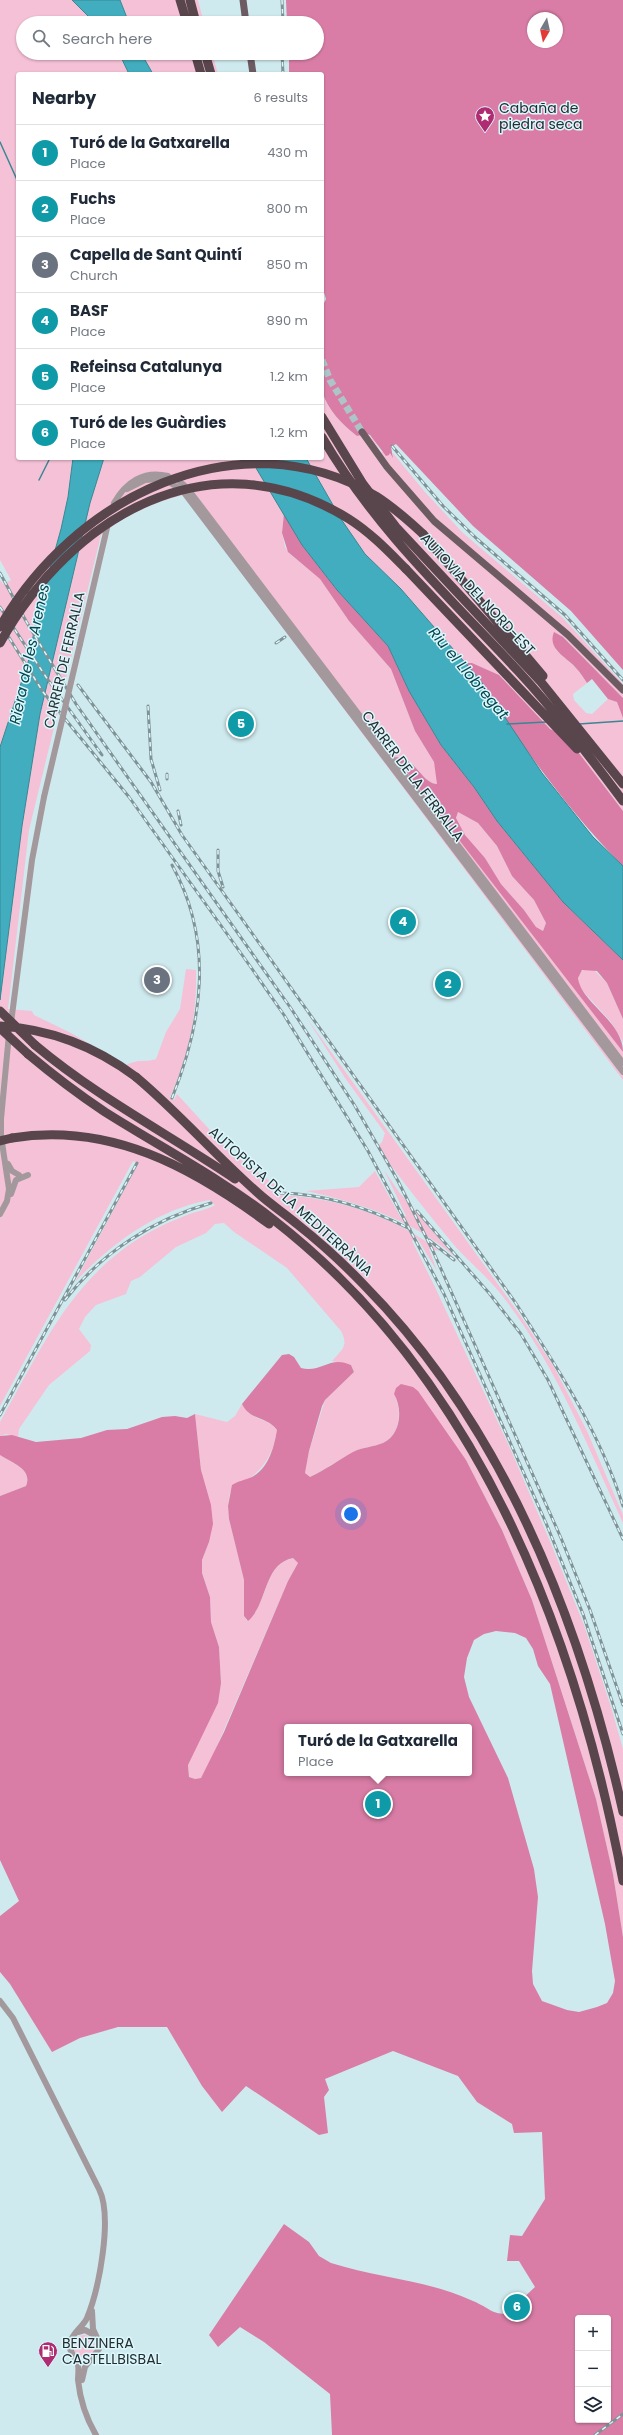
<!DOCTYPE html>
<html lang="en">
<head>
<meta charset="utf-8">
<style>
	body { margin:0; font-family:Poppins,sans-serif; background:#f2f2f3; color:#1f2937 }
	.controls { position:absolute; right:12px; bottom:12px; display:grid; overflow:hidden; border-radius:4px; box-shadow:0 1px 3px #0004 }
	.controls button { width:36px; height:36px; display:grid; place-items:center; padding:0; border:0; border-bottom:1px solid #e0e1e3; background:#fff; color:#1f2937; font:20px sans-serif }
	.compass { position:absolute; left:527px; top:12px; width:36px; height:36px; border-radius:50%; background:#fff; box-shadow:0 1px 3px #0004; rotate:189deg }
	.you { position:absolute; left:351px; top:1514px; width:14px; height:14px; margin:-10px; border:3px solid #fff; border-radius:50%; background:#1a73e8; box-shadow:0 0 0 6px #1a73e833 }
	.badge { display:grid; place-items:center; width:26px; height:26px; border-radius:50%; background:#af2b72; color:#fff; font-size:13px; font-weight:700 }
	.pin { position:absolute; translate:-50% -50%; border:2px solid #fff; box-shadow:0 1px 4px #0006 }
	.popup { position:absolute; left:284px; top:1724px; width:188px; height:52px; box-sizing:border-box; display:grid; place-content:center; border-radius:4px; background:#fff; filter:drop-shadow(0 1px 3px #0005); font-size:13px; white-space:nowrap; color:#747a83 }
	.popup b { font-size:15px; color:#1f2937 }
	.popup::after { content:''; position:absolute; left:50%; top:100%; margin-left:-8px; border:8px solid transparent; border-top-color:#fff }
	.list { margin:0; padding:0; list-style:none }
	h2 { display:flex; justify-content:space-between; align-items:center; height:52px; margin:0; padding:0 16px; font-size:17px }
	h2 small { font-size:13px; font-weight:400; color:#747a83 }
	.list li { display:grid; grid-template-columns:26px 1fr auto; gap:12px; align-items:center; box-sizing:border-box; height:56px; padding:0 16px; border-top:1px solid #e0e1e3 }
	.list b { display:block; font-size:15px; white-space:nowrap }
	.list p { margin:0; font-size:13px; white-space:nowrap; color:#747a83 }
	.list em { font-size:13px; font-style:normal; color:#747a83 }
	.icon { flex:none; width:22px; height:22px; fill:none; stroke:currentColor; stroke-width:2; stroke-linecap:round; stroke-linejoin:round }
	.map { position:relative; flex:none; width:623px; height:2435px; overflow:hidden }
	.search { position:absolute; background:#fff; box-shadow:0 1px 3px #0004; left:16px; top:16px; width:308px; height:44px; display:flex; align-items:center; gap:10px; box-sizing:border-box; padding:0 14px; border-radius:22px; color:#747a83; font-size:15px }
	.panel { position:absolute; background:#fff; box-shadow:0 1px 3px #0004; left:16px; top:72px; width:308px; height:388px; border-radius:4px }
	.map>svg:first-child { display:block }
	.green { fill:#f5c1d6 }
	.forest { fill:#d97da6; fill-rule:evenodd }
	.water { fill:#42adbe; stroke:#398793 }
	.lines { fill:none; stroke-linecap:round; stroke-linejoin:round }
	.stream { stroke:#398793; stroke-width:1.5 }
	.primary-tunnel { stroke:#adc4c8; stroke-width:7; stroke-dasharray:7 3.5; stroke-linecap:butt }
	.tertiary { stroke:#a3999d; stroke-width:6 }
	.primary { stroke:#6d5b62; stroke-width:7 }
	.motorway { stroke:#59464d; stroke-width:9 }
	.rail-casing { stroke:#7f9295; stroke-width:3 }
	.rail { stroke:#dcf7fc; stroke-width:1.5; stroke-dasharray:4.5; stroke-linecap:butt }
	.tertiary-bridge { stroke:#a3999d; stroke-width:6 }
	.motorway-bridge { stroke:#59464d; stroke-width:9 }
	.labels { text-anchor:middle; dominant-baseline:central; stroke-width:3; stroke-linejoin:round; paint-order:stroke }
	.poi-label { font-size:14px; fill:#242e30; stroke:#dcf7fc; text-anchor:start }
	.street-label { font-size:14px; fill:#242e30; stroke:#dcf7fc }
	.water-label { font-size:15px; font-style:italic; fill:#03464f; stroke:#dcf7fc }
</style>
</head>
<body>
<div class="map">
<svg width="623" height="2435" viewBox="0 0 623 2435">
	<rect width="100%" height="100%" fill="#cfeaee"/>
	<!-- green -->
	<path class="green" d="M0,0h72l23,23h-72v30h96l10,21h-111v384h55l-5,39 -7,32 -24,86 -8,44 -29,88v-167l3,4 8,-4 -11,-20z
		M120,0h78l6,23h-75z
		M141,53h71l6,21h-65z
		M322,392c6,19 20,32 35,44 16,-4 16,3 24,16h9l3,5v-4l31,38 39,42 100,85 60,66v14l-60,-61 -7,13 21,19 10,14 -14,11 1,6 12,13 6,1 16,-15 9,3 6,16v93l-57,-75 -16,-7 -51,-54 -27,-12h-7l-64,-74 -36,-35 -24,-35 -35,-61h16z
		M104,458h146l34,55 -2,20 3,14 5,7 30,25 29,42 42,48 24,62 19,31 4,18 -1,4c-17,-1 -19,-27 -41,-27l227,295v28l-440,-585c-31,8 -58,20 -82,40l-72,295 -21,179 24,2 2,4 37,18 55,32c15,-7 18,-2 30,-6l10,-27 14,-23 6,-40 10,1c1,46 -7,85 -26,127l4,3 3,-6 53,58 51,37 -1,6c58,3 113,21 160,56l-11,-2 8,22 -20,-33 -5,3 22,44 75,161 40,93 35,86 27,82 12,42v188l-10,-63 -17,-75 -64,-199 -30,-70 -36,-70 -72,-66c8,15 7,41 -11,49 -8,4 -18,3 -27,8 -16,8 -30,18 -46,26l-5,-4 4,-22 16,-51 29,-28 -3,-7 -19,-4c10,-11 17,-15 9,-30l-54,-63 -53,-36 -10,-9 -9,1 -9,9 -30,14 -36,30 -9,4 -5,13 -30,11 -11,12 -6,12 12,16 -1,6 -41,34 -30,44 -1,8 -12,-3 -6,2v-14c41,-73 72,-146 148,-189 12,-7 26,-13 39,-18 9,-4 20,-5 28,-10l-6,-5c-53,10 -98,44 -134,82l63,-118 -5,-3 -133,245v-406l22,-174 18,-112 50,-211z
		M458,812l20,11 19,23 15,30 22,24 12,23 -3,8 -7,-4 -12,-17 -23,-26 -16,-26 -20,-23 -9,-16z
		M585,969l9,1 13,13 16,36v23l-12,-20 -30,-33 -3,-8 1,-8z
		M306,1017l214,298 34,52 33,64 36,84v8c-35,-76 -67,-157 -119,-225 -14,-19 -34,-35 -50,-53 -27,-32 -52,-65 -77,-98l5,-5 3,-9 -40,-55z
		M384,1170l15,22 56,65c-42,-37 -94,-54 -149,-66l53,-4 16,-16 26,47 5,-2z
		M242,1404c8,17 25,13 35,26 -6,35 -19,43 -47,62l-2,13 1,14 15,61v36l3,5c22,-16 15,-56 46,-63l5,5 -10,18 -80,186 -7,11 -6,1 -6,-2 -1,-12 33,-82 -2,-36 -8,-25 -1,-25 -8,-24v-13l7,-18 -14,-128 32,8 8,-6z
		M0,1455c12,8 33,14 26,31l-26,10z
		M73 2346a11 11 0 1 1 22 0a11 11 0 1 1-22 0Z"/>
	<!-- forest -->
	<path class="forest" d="M286,0h337v670l-52,-59 -98,-85 -77,-82 -5,3 2,11 -3,-5 -1,2 -3,1 -16,-21 -3,-1 -10,2c-15,-12 -29,-25 -35,-45v-84l4,-8 -4,-13v-212h-33v-21h28v-30h-30zM533,18h24v24h-24z
		M284,513l18,32 35,45 51,56 21,45 32,54 33,42 23,34 66,81 60,58v59l-16,-36 -10,-12 -15,-1 -4,8c3,25 45,43 45,74l-228,-295c22,1 26,26 42,27l-3,-22 -19,-31 -24,-62 -42,-48 -29,-42 -32,-27 -6,-19zM458,812l20,11 19,23 15,30 22,24 12,23 -3,8 -7,-4 -12,-17 -23,-26 -16,-26 -20,-23 -9,-17z
		M554,632l9,5 60,61v20l-6,-16 -9,-3 -16,-20 -5,4c-4,-6 -7,-11 -12,-16 -9,-10 -28,-18 -21,-35z
		M465,663h7l27,12 51,54 16,7 57,75v55c-61,-61 -108,-132 -158,-203z
		M289,1354l5,3 7,11c21,5 29,-13 50,-3l3,7 -29,28 -3,6 -13,45 -4,22 5,4c15,-7 29,-17 43,-25 10,-5 20,-5 30,-9 18,-8 20,-34 11,-49l2,-6 5,-4 12,3 5,4 48,69 36,70 30,70 64,199 17,75 10,63v498h-291l-2,-41 -66,-52 -24,-15 -22,20 -9,-12 75,-111 25,18 10,14 12,7c47,15 97,17 142,38 21,9 18,15 43,12l4,-12 15,-14 -16,-26h-12l3,-26 12,1 23,-37 -3,-67 -28,1 -2,-9 -35,-22 -19,-26 -65,-25 -68,28 4,11 -5,7 4,36 -9,2 -73,-49 -24,26 -20,-26 -35,-59h-49l-38,11 -28,14 -42,-68 -10,-12v-56l19,-15 -19,-41v-364l26,-10c7,-17 -14,-23 -26,-31v-19l12,-1 24,7 45,-4 26,-8 20,-1 35,-12 13,-1 12,2 8,-4 6,56 10,35 2,19 -4,18 -7,18v13l8,24 1,25 8,25 2,36 -3,20 -30,62 1,12 6,2 6,-1 23,-46 64,-151 10,-18 -5,-5c-30,6 -25,46 -45,63l-4,-5v-36l-15,-61 -1,-13 4,-21c6,-4 13,-5 20,-8 17,-9 22,-30 25,-47 -10,-14 -27,-9 -35,-26l40,-49zM496,1631l19,2 11,5 7,11 5,17 12,18 55,240 10,57 -2,12 -6,10 -10,4 -18,5 -12,-2 -25,-9 -9,-17 -1,-13 6,-74 -4,-28 -26,-91 -39,-81 -5,-20 3,-19 7,-18 10,-6zM287,1727h182v46h-182zM578,2318h30v102h-30z"/>
	<!-- water -->
	<path class="water" d="M72,0h48l9,23h-34z
		M119,53h22l12,21h-24z
		M73,458h31l-14,45 -50,211 -18,112 -22,174v-253l29,-88 8,-44 24,-86 7,-32z
		M250,458h56l35,61 24,35 36,35 79,91 62,93 51,64 30,29v94l-60,-58 -66,-81 -23,-34 -33,-42 -32,-54 -21,-45 -51,-56 -35,-45z"/>
	<g class="lines">
		<!-- stream -->
		<path class="stream" d="M0,142l18,40
			M39,480l11,-22
			M507,724l39,-2
			M579,724l44,-3"/>
		<!-- primary-tunnel -->
		<path class="primary-tunnel" d="M322,360l8,20 32,52"/>
		<!-- tertiary -->
		<path class="tertiary" d="M179,481l5,4
			M172,484l5,3
			M127,489l18,-9 14,-1
			M191,493l432,570
			M185,494l438,578
			M114,503c12,-21 30,-33 54,-27
			M80,644l27,-116
			M11,1023l21,-163 12,-63
			M8,1164l4,7 7,4
			M11,1194l5,-14 12,-5
			M0,1214l7,-13 2,-12 -8,-53v-17l8,-85
			M0,2001l13,17 86,171c14,28 0,100 -12,129 -4,9 -15,15 -17,25 -2,9 6,13 8,22 1,5 0,10 0,15 2,19 8,38 18,55
			M78,2332l7,-2 11,6
			M82,2380l3,-13 14,-18v-7l-6,-13 -1,-18"/>
		<!-- primary -->
		<path class="primary" d="M243,0l3,23
			M250,53l3,21
			M362,432l25,35 47,54 134,114 55,55"/>
		<!-- motorway -->
		<path class="motorway" d="M180,0l7,23
			M190,0l6,23
			M195,53l6,21
			M205,53l6,21
			M322,417l41,67 33,43 145,155 82,102
			M322,437c53,91 125,158 196,234 38,41 72,86 105,130
			M423,534l120,142
			M406,569l171,180
			M35,1045c62,52 133,89 200,134
			M28,1054c25,21 50,40 77,58 57,36 117,67 170,109 204,159 301,413 348,660
			M136,1077c43,36 80,79 122,116 12,11 26,20 39,31 24,19 46,39 67,61 140,142 216,336 259,527
			M12,1138c98,-16 180,29 257,86"/>
		<!-- rail casing -->
		<g class="rail-casing">
			<path id="rail" d="M282,0l1,23
				M282,53l1,21
				M392,446l51,60 34,33 88,76 58,65
				M0,573l26,48 50,83 214,303 65,99 43,75 35,70 128,287 29,72 33,95
				M0,607l46,70 56,78
				M0,623l43,69 86,105 121,169 34,49 84,136 76,143 102,229 37,91 40,120
				M276,643l9,-6
				M78,685l73,97 31,53 333,467c42,65 85,130 108,204
				M148,706l3,53 9,31
				M167,774v5
				M178,811l3,14
				M218,850v21l5,16
				M172,1098c31,-77 42,-157 0,-233
				M280,1193c47,1 89,15 130,36
				M417,1211l72,82 32,41 27,46 75,159
				M429,1240l25,20
				M65,1300c37,-48 89,-81 146,-97
				M0,1415l137,-252
				M595,2435l28,-21"/>
		</g>
		<!-- rail -->
		<use href="#rail" class="rail"/>
		<!-- tertiary-bridge -->
		<path class="tertiary-bridge" d="M44,797l36,-153"/>
		<!-- motorway-bridge -->
		<path class="motorway-bridge" d="M0,627c72,-128 238,-213 376,-131 17,11 32,24 47,38
			M0,643c71,-127 211,-210 349,-124 22,14 39,32 57,50
			M0,1011l35,34
			M0,1026c50,3 96,21 136,51
			M0,1028l28,26
			M0,1141l12,-3"/>
	</g>
	<!-- icons -->
	<defs>
		<g id="sight-pin" transform="scale(1)"><path d="M0 17L-7.5 6A9.5 9.5 0 1 1 7.5 6Z" fill="#af2b72" stroke="#dcf7fc"/><path d="M0-6L1.8-2.2L6-1.7L2.9 1.2L3.7 5.4L0 3.3L-3.7 5.4L-2.9 1.2L-6-1.7L-1.8-2.2Z" fill="#fff"/></g>
		<g id="fuel-pin" transform="scale(1)"><path d="M0 17L-7.5 6A9.5 9.5 0 1 1 7.5 6Z" fill="#af2b72" stroke="#dcf7fc"/><path d="M-5.5-6h7V0h2V4h1.3V-2.5L3-4.5l.8-.8L6-3V5H2.5V1h-1V6h-7ZM-4.2-4.7v3.2H.2V-4.7Z" fill="#fff"/></g>
	</defs>
	<g fill-rule="evenodd">
		<use href="#sight-pin" x="485" y="116"/>
		<use href="#fuel-pin" x="48" y="2351"/>
	</g>
	<g class="labels">
		<!-- poi labels -->
		<g class="poi-label">
			<text x="499" y="108">Cabaña de<tspan x="499" dy="16">piedra seca</tspan></text>
			<text x="62" y="2343">BENZINERA<tspan x="62" dy="16">CASTELLBISBAL</tspan></text>
		</g>
		<!-- street labels -->
		<g class="street-label">
			<text transform="translate(478 594) rotate(47)">AUTOVIA DEL NORD-EST</text>
			<text transform="translate(64 660) rotate(-77)">CARRER DE FERRALLA</text>
			<text transform="translate(413 776) rotate(53)">CARRER DE LA FERRALLA</text>
			<text transform="translate(291 1201) rotate(42)">AUTOPISTA DE LA MEDITERRÀNIA</text>
		</g>
		<!-- water labels -->
		<g class="water-label">
			<text transform="translate(29 654) rotate(-78)">Riera de les Arenes</text>
			<text transform="translate(469 673) rotate(50)">Riu el Llobregat</text>
		</g>
	</g>
</svg>
<div class="controls">
<button>+</button>
<button>−</button>
<button><svg class="icon" aria-label="layers" viewBox="0 0 24 24"><path d="M12 4l9 5-9 5-9-5zM3 14l9 5 9-5"/></svg></button>
</div>
<svg class="compass" viewBox="-18 -18 36 36"><path d="M0-13l5 13h-10z" fill="#e53935"/><path d="M0 13l5-13h-10z" fill="#747a83"/></svg>
<div class="you"></div>
<div class="pin badge" style="left:378px;top:1804px;background:#0f9aa8">1</div>
<div class="popup"><b>Turó de la Gatxarella</b>Place</div>
<div class="pin badge" style="left:448px;top:984px;background:#0f9aa8">2</div>
<div class="pin badge" style="left:157px;top:980px;background:#6b7280">3</div>
<div class="pin badge" style="left:403px;top:922px;background:#0f9aa8">4</div>
<div class="pin badge" style="left:241px;top:724px;background:#0f9aa8">5</div>
<div class="pin badge" style="left:517px;top:2307px;background:#0f9aa8">6</div>
<div class="search"><svg class="icon" aria-label="search" viewBox="0 0 24 24"><circle cx="10" cy="10" r="6"/><path d="M15 15l6 6"/></svg>Search here</div>
<section class="panel">
<h2>Nearby<small>6 results</small></h2>
<ul class="list">
<li><span class="badge" style="background:#0f9aa8">1</span><div><b>Turó de la Gatxarella</b><p>Place</p></div><em>430 m</em></li>
<li><span class="badge" style="background:#0f9aa8">2</span><div><b>Fuchs</b><p>Place</p></div><em>800 m</em></li>
<li><span class="badge" style="background:#6b7280">3</span><div><b>Capella de Sant Quintí</b><p>Church</p></div><em>850 m</em></li>
<li><span class="badge" style="background:#0f9aa8">4</span><div><b>BASF</b><p>Place</p></div><em>890 m</em></li>
<li><span class="badge" style="background:#0f9aa8">5</span><div><b>Refeinsa Catalunya</b><p>Place</p></div><em>1.2 km</em></li>
<li><span class="badge" style="background:#0f9aa8">6</span><div><b>Turó de les Guàrdies</b><p>Place</p></div><em>1.2 km</em></li>
</ul>
</section>
</div>
</body>
</html>
